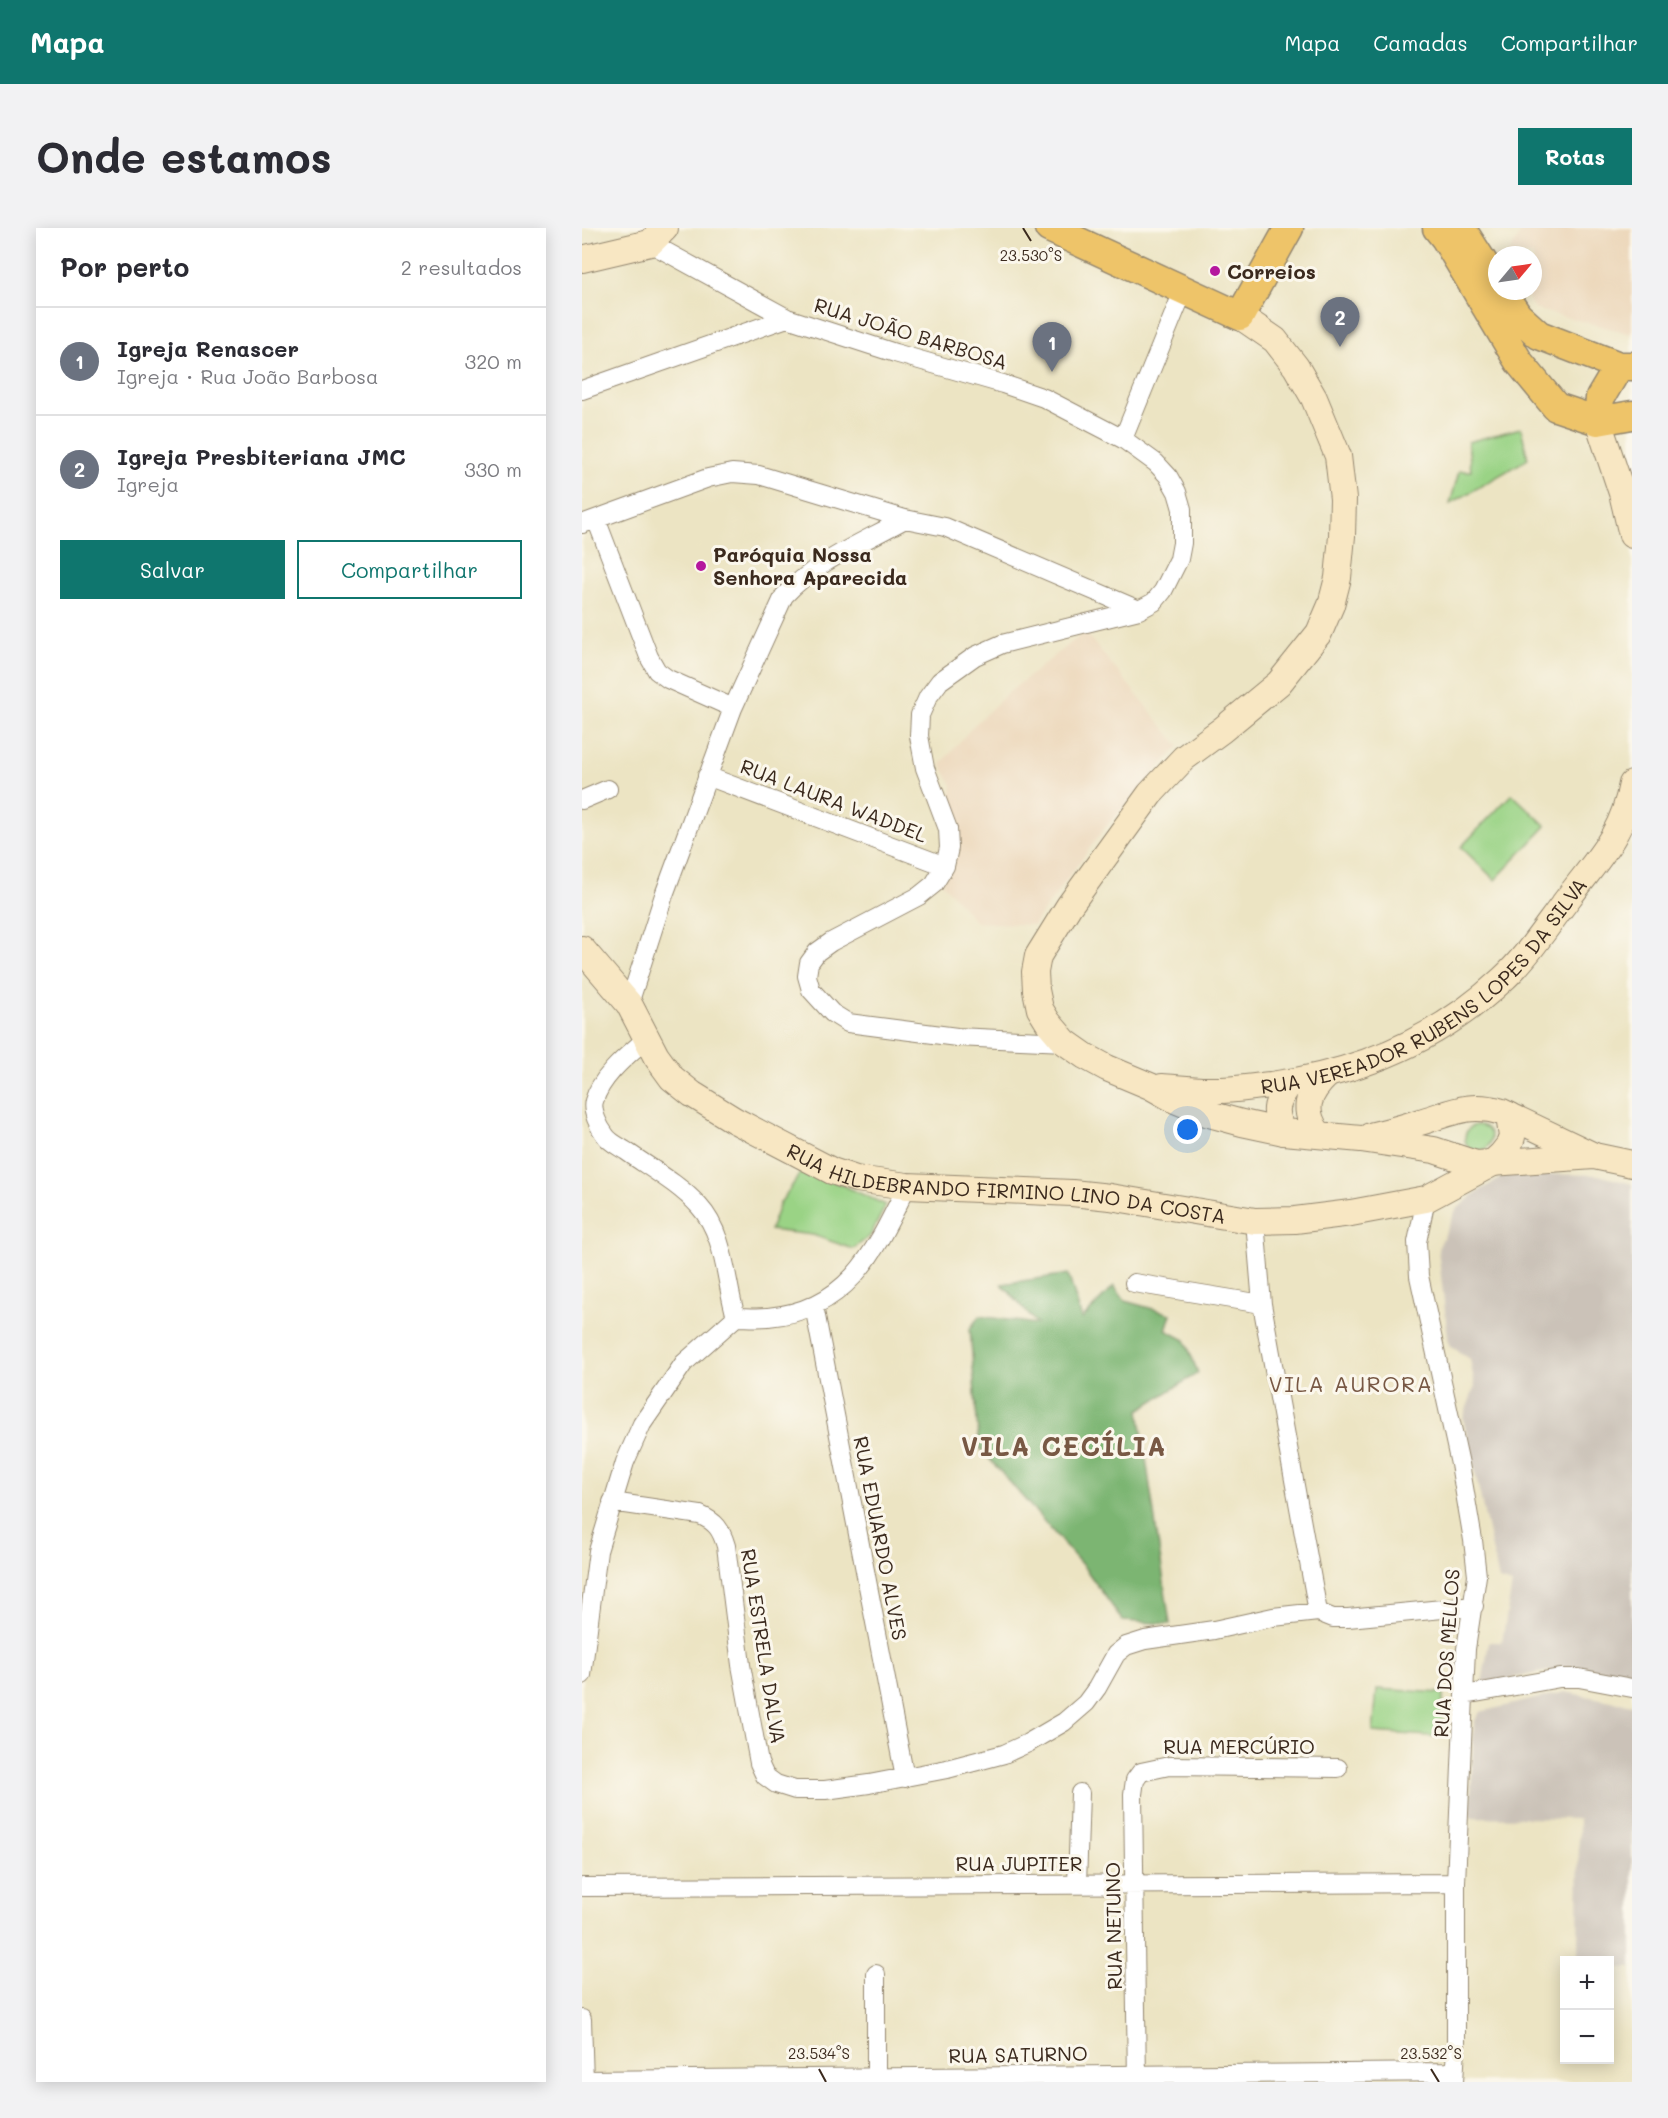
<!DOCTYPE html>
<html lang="pt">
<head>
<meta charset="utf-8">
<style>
	body { margin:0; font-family:Mali,sans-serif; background:#f2f2f3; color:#2b2b33 }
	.controls { position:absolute; right:18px; bottom:18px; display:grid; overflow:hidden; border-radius:0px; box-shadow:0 3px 15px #0003 }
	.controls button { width:54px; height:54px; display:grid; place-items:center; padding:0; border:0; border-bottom:2px solid #e1e1e2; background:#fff; color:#2b2b33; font:30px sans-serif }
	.compass { position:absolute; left:906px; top:18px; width:54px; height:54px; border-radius:50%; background:#fff; box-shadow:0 3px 15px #0003; rotate:61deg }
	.you { position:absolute; left:606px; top:902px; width:21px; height:21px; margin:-15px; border:4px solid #fff; border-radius:50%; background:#1a73e8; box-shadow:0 0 0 9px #1a73e833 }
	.badge { display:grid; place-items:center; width:39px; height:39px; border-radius:50%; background:#0f766e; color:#fff; font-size:20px; font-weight:700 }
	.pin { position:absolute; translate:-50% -50px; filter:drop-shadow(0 2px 3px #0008) }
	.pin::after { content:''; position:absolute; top:32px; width:21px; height:18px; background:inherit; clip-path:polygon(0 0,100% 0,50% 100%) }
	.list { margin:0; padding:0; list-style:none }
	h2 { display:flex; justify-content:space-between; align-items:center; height:78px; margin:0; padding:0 24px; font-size:26px }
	h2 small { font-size:20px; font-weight:400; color:#7c7c81 }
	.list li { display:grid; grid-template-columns:39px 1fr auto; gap:18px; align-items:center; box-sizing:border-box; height:108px; padding:0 24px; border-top:2px solid #e1e1e2 }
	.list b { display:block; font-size:22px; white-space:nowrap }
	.list p { margin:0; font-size:20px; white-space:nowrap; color:#7c7c81 }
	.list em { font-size:20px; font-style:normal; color:#7c7c81 }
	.actions { display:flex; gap:12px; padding:18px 24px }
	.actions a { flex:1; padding:14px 0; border:2px solid #0f766e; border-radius:0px; text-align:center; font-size:21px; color:#0f766e }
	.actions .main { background:#0f766e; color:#fff }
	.map { position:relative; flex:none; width:1050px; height:1854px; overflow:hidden; border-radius:0px }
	header { display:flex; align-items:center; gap:36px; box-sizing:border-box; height:84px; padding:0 30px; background:#0f766e; color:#fff }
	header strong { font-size:28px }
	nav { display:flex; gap:33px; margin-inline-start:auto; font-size:21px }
	.intro { display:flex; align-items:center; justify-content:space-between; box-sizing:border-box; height:144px; padding:0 36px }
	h1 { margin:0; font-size:42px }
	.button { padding:15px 27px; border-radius:0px; background:#0f766e; color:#fff; font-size:21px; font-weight:700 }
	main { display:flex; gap:36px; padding:0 36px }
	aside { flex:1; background:#fff; border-radius:0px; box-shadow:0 3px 15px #0003 }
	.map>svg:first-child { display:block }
	.built { fill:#ecd7ba }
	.industrial { fill:#cbc2b8 }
	.green { fill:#9ad385; stroke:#6a7e52; stroke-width:1.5 }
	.forest { fill:#7bb572; stroke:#5b7048; stroke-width:1.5 }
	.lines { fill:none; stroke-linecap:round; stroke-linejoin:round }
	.street-casing { stroke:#948770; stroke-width:20 }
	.secondary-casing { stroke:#948770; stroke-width:28 }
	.primary-casing { stroke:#948770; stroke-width:31 }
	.street { stroke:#fff; stroke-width:18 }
	.secondary { stroke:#f8e7c3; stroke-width:26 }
	.primary { stroke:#eec469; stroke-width:28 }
	.ticks { fill:none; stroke:#3b2a1e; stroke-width:2 }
	.poi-dot { fill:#b5179e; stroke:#fbf7ec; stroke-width:2 }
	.labels { text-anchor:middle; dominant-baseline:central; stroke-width:6; stroke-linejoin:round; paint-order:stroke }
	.poi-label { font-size:20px; font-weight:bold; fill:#3b2a1e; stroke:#fbf7ec; text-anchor:start }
	.street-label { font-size:20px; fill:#3b2a1e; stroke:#fbf7ec }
	.quarter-label { font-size:22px; letter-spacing:1.5px; fill:#785844; stroke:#fbf7ec }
	.district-label { font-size:26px; font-weight:bold; letter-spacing:1.5px; fill:#785844; stroke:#fbf7ec }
	.ticks-label { font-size:15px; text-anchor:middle; fill:#3b2a1e; stroke:#fbf7ec; stroke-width:6; stroke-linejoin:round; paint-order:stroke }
</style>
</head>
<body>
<header>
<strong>Mapa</strong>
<nav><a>Mapa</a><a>Camadas</a><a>Compartilhar</a></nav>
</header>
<div class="intro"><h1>Onde estamos</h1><a class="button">Rotas</a></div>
<main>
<aside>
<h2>Por perto<small>2 resultados</small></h2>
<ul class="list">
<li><span class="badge" style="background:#6b7280">1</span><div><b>Igreja Renascer</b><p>Igreja · Rua João Barbosa</p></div><em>320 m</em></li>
<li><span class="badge" style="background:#6b7280">2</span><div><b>Igreja Presbiteriana JMC</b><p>Igreja</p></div><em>330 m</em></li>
</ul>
<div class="actions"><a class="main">Salvar</a><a>Compartilhar</a></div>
</aside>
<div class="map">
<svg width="1050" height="1854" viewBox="0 0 1050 1854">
	<rect width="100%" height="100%" fill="#fbf7ec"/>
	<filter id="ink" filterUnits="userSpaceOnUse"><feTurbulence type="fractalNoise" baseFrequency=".0167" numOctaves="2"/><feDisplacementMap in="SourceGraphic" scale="12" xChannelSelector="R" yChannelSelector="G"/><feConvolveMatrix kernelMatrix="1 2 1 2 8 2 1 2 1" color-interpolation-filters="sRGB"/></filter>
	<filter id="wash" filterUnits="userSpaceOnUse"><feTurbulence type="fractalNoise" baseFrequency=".008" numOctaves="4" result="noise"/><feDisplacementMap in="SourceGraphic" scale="24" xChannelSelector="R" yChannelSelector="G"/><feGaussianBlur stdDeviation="1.35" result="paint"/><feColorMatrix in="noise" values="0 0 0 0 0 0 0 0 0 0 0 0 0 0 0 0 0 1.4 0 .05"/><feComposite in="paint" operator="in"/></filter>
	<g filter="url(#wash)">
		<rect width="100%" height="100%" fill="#ece4c3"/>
		<!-- built -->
		<path class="built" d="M941,0h109v106l-98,-25 -10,-18h9v-36h-25z
			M503,404l94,114 -75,83 -71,96 -57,-3 -33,-38 9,-99 -11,-21 32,-38 35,-33z"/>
		<!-- industrial -->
		<path class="industrial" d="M946,946l70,1 34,9v492l-74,-7 -76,15 7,-42h13l10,-58 -13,-4 -36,-162 12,-32 -5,-27 -21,-14 -11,-96 18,-39 18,-16 30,-18z
			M983,1464l67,13v263h-22v-8h-32l1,-141 -109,-2 4,-95 6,-10z"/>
		<!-- green -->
		<path class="green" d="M939,200l7,31 -78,45 9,-33h12l-3,-29z
			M930,566l34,32 -51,54 -34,-33z
			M883 910a13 13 0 1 1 26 0a13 13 0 1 1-26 0Z
			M221,942l39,15 44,20 -16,31 -17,13 -40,-14 -43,-5 10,-27z
			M795,1461l66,4 -1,44 -69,-5z"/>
		<!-- forest -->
		<path class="forest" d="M486,1046l14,45 32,-33 11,15 46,13 -5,16 19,10 13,33 -59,37 31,214 -47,-3 -39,-54 -105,-120 -9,-118 9,-13 58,8 -35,-40z"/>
	</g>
	<g filter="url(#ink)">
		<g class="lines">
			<!-- street casing -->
			<g class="street-casing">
				<path id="street" d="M68,15l137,75 108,35 108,31 41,14 79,41 33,24 12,13 9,16 5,17v34l-3,16 -16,32 -9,11 -15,8 -137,34 -27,12 -35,25 -12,16 -8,18 -1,21 6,32 23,61 1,19 -4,18 -11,18 -15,12 -88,46 -14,10 -8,11 -2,13 4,14 21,23 16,10 109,14 108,5
					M0,162l205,-72
					M541,211l61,-150
					M14,291l53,138 8,14 11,8 65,29
					M0,296l126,-46 24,-5 27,2 146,44 40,8 194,83
					M125,548l238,90
					M0,572l26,-11
					M47,776l35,-109 69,-187 51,-112c32,-35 80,-54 121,-77
					M64,811c-18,16 -45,37 -52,62 -3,10 5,26 11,34 4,7 15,12 21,16 24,17 53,33 73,55 27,29 26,75 37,111
					M844,971l-9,43 2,34 41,188 13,76 4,36 -11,73 -10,234v165l-2,34
					M673,993l7,83 56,308
					M552,1055l128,21
					M232,1078l91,472
					M154,1089c10,0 21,1 32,0 81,-7 107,-66 139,-131
					M30,1274l88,13c16,7 21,14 26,31l15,119 18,98 6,13 11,8 19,6h30l44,-6 78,-15 57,-15 24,-11 36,-21 22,-19 11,-15 19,-34 10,-8 19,-6 69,-10 59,-13 45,-5 15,6h15l126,-12
					M0,1447l16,-124 27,-89 17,-38 42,-61 52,-46
					M882,1467l96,-17h19l53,10
					M495,1657l3,-92
					M0,1659l874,-4
					M0,1791l2,63
					M0,1852l872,-8
					M294,1854v-108
					M555,1854l-4,-288 2,-14 6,-8 28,-6 169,2"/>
			</g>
			<!-- secondary casing -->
			<g class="secondary-casing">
				<g id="secondary">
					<path d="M0,31l68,-16 15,-15"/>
					<path d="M658,88l35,24 21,27 18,31 24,58 5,43 -1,37 -4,42 -7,27 -12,28 -40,50 -57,47 -38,28 -34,36 -81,112 -31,50 -3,16 1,18 4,19 8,13 17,20 20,14 22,12 43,18 25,14 34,14 33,9 42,9 77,7 73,11 42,14 118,-8 38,8"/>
					<path d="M1016,193l24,72 10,42"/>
					<path id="s1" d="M0,721l47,55 27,52 16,22 20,16 42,26 98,51 24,8 51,7 165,7 38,4 145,24 40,-1 56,-7 75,-14 65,-35 11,-10 7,-9 3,-8 -3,-22"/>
					<path id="s2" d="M580,859c15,1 31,3 46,3 21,1 42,-3 63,-5 88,-12 167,-45 232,-106 25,-23 45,-55 66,-82 29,-39 54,-62 63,-113"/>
					<path d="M702,904c-13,-21 -7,-32 7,-50"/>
					<path d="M737,907c-17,-24 -13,-40 8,-60"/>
					<path d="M788,908c16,-4 33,-8 50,-14 31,-9 49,-20 82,-10l92,44"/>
				</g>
			</g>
			<!-- primary casing -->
			<g class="primary-casing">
				<path id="primary" d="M467,0l191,88 49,-88
					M855,0l8,10 74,124 37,45 42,14 34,-6
					M879,0l36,56
					M919,63l17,25 21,19 80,31h13
					M1016,193l2,-23 19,-32"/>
			</g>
			<!-- street -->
			<use href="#street" class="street"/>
			<!-- secondary -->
			<use href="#secondary" class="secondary"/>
			<!-- primary -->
			<use href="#primary" class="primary"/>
		</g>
	</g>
	<!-- ticks -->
	<path class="ticks" d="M441,0l8,13M237,1841l7,13M849,1841l8,13"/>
	<!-- markers -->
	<g class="poi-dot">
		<circle cx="633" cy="43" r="6"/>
		<circle cx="119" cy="338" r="6"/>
	</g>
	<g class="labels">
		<!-- poi labels -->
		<g class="poi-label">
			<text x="645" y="43">Correios</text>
			<text x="131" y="326">Paróquia Nossa<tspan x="131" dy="23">Senhora Aparecida</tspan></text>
		</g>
		<!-- street labels -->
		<g class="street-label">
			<text transform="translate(329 105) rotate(17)">RUA JOÃO BARBOSA</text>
			<text transform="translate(252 572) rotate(21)">RUA LAURA WADDEL</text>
			<text stroke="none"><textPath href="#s2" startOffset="297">RUA VEREADOR RUBENS LOPES DA SILVA</textPath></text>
			<text stroke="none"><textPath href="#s1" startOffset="518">RUA HILDEBRANDO FIRMINO LINO DA COSTA</textPath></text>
			<text transform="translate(299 1310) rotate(79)">RUA EDUARDO ALVES</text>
			<text transform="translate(182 1418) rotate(81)">RUA ESTRELA DALVA</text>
			<text transform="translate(864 1425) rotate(-86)">RUA DOS MELLOS</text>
			<text x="657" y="1518">RUA MERCÚRIO</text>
			<text x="437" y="1635">RUA JUPITER</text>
			<text transform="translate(531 1698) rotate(-91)">RUA NETUNO</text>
			<text transform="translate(436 1826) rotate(-1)">RUA SATURNO</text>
		</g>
		<!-- quarter labels -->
		<g class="quarter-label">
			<text x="769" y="1155">VILA AURORA</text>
		</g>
		<!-- district labels -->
		<g class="district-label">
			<text x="482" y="1218">VILA CECÍLIA</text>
		</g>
	</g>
	<g class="ticks-label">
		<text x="449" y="33">23.530°S</text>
		<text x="237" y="1831">23.534°S</text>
		<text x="849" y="1831">23.532°S</text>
	</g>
</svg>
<div class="controls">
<button>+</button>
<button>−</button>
</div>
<svg class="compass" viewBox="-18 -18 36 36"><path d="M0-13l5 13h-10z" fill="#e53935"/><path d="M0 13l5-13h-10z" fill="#7c7c81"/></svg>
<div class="you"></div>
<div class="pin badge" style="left:470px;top:144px;background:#6b7280">1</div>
<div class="pin badge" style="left:758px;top:119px;background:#6b7280">2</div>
</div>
</main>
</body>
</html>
